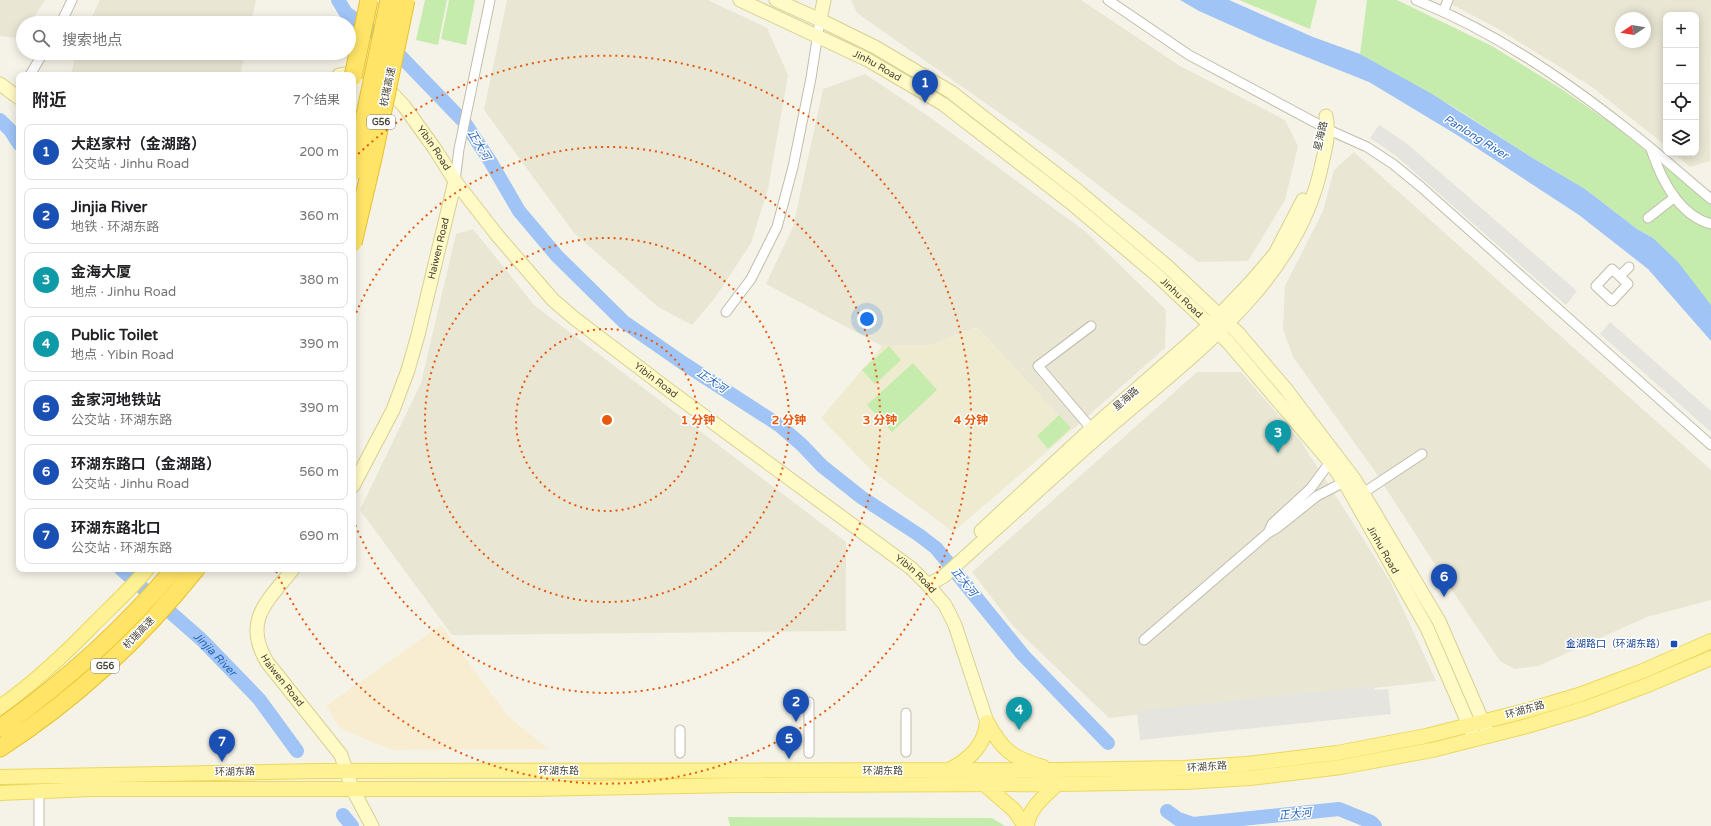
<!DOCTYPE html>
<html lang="zh">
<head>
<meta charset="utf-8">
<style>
	body { margin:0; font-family:"Varela Round","Noto Sans SC",sans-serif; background:#f2f2f2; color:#202124 }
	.controls { position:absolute; right:12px; top:12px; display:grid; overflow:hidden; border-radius:8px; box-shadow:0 2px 10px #0003 }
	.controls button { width:36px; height:36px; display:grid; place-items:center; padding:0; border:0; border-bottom:1px solid #e0e0e0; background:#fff; color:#202124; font:20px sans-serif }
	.compass { position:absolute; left:1615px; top:12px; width:36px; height:36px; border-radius:50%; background:#fff; box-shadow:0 2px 10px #0003; rotate:258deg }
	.you { position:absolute; left:867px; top:319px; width:14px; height:14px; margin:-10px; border:3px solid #fff; border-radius:50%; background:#1a73e8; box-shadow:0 0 0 6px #1a73e833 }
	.badge { display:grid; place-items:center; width:26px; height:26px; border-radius:50%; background:#ea580c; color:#fff; font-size:13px; font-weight:700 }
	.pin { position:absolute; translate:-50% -33px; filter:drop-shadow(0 1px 2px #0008) }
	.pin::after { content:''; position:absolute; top:21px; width:14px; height:12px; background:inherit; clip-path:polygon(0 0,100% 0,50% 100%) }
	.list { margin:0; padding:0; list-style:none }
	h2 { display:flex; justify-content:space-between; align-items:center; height:52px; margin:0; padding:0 16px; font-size:17px }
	h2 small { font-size:13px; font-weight:400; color:#757577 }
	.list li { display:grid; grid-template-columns:26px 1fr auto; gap:12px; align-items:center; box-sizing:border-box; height:56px; margin:0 8px 8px; padding:0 8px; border:1px solid #e0e0e0; border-radius:8px }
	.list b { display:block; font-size:15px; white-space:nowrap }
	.list p { margin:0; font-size:13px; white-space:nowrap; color:#757577 }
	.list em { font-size:13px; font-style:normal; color:#757577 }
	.icon { flex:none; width:22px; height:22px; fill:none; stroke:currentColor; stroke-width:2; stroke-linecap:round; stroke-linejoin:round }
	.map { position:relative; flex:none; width:1711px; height:826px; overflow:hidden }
	.search { position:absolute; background:#fff; box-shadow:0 2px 10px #0003; left:16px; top:16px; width:340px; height:44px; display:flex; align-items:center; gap:10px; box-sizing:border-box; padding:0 14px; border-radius:22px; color:#757577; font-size:15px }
	.panel { position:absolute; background:#fff; box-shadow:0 2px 10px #0003; left:16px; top:72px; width:340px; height:500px; border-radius:8px }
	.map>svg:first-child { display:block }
	.residential { fill:#e9e6d4; fill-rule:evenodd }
	.commercial { fill:#f8edd1 }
	.education { fill:#efebd0 }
	.green { fill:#c5ecad }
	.parking { fill:#e5e4df }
	.water { fill:#9fc4f5 }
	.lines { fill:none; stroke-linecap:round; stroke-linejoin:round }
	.river { stroke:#9fc4f5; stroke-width:14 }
	.street-casing { stroke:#c1bca9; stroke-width:11 }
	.secondary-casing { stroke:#d8d093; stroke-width:15 }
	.primary-casing { stroke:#ecd85d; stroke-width:16 }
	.highway-casing { stroke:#e8c12d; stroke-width:19 }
	.street { stroke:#fff; stroke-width:9 }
	.secondary { stroke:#fffac6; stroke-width:13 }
	.primary { stroke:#fff295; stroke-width:14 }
	.highway { stroke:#ffe467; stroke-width:17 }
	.highway-bridge-casing { stroke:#e8c12d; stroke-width:19; stroke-linecap:butt }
	.highway-bridge { stroke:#ffe467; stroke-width:17 }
	.ring { fill:none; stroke:#e8590c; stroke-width:2; stroke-dasharray:2 4 }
	.transit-dot { fill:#1a4fb4; stroke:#fff; stroke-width:1.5 }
	.labels { text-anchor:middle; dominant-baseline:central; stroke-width:3; stroke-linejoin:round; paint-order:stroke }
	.shield { fill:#fff; stroke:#7f7c72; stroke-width:1 }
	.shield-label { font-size:9px; font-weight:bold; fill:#484435 }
	.street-label { font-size:10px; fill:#484435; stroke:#fff }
	.transit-label { font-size:10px; fill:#164399; stroke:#fff; text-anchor:end }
	.water-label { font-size:11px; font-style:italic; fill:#2665bc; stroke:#fff }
	.centre { fill:#e8590c; stroke:#fff; stroke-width:2 }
	.ring-label { font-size:12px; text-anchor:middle; font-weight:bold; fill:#e8590c; stroke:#fff; stroke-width:3; stroke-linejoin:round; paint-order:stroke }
</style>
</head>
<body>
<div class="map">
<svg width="1711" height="826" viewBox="0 0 1711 826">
	<rect width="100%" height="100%" fill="#f5f3e7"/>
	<!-- residential -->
	<path class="residential" d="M0,0h45l-15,23h-7v11l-3,4 -20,-2z
		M100,0h156l-5,23h-162z
		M507,0h201l59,28 21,47 -20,114 -17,54 -36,55 -23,27 -34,-18 -84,-74 -90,-123z
		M851,0h230l99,66 105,54 13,26 -13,54 -37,61 -50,1 -140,-108 -201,-141z
		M1452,0h259l-1,161 -20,6 -16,-14h22v-138h-30v131l-74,-59 -97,-60 -44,-23zM1621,18h24v24h-24z
		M76,53h169l-5,22h-169z
		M865,74l66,44 155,114 80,78 -1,38 -93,82 -95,-103 -46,18 -49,1 -116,-62 27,-57 30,-138z
		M1354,152l357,318v130l-64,17 -109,49 -23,3 -15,-8 -53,-78 -73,-113 -81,-113 -10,-28 2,-43 38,-75 11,-41z
		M473,229l61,76 312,237v89l-394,4 -92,-125 61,-127 35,-149z
		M1197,372h44l59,68 90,141 46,100 -327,37 -95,-91 -42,-55z"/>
	<!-- commercial -->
	<path class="commercial" d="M441,625l67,91 40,33 -156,1 -49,-20 -11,-12 2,-1 -8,-11z"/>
	<!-- education -->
	<path class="education" d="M977,327l95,103 -119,102 -82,-62 -50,-52 61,-72 49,-1z"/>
	<!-- green -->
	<path class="green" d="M425,0h22l-9,45 -22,-5z
		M449,0h26l-9,45 -25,-6z
		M1239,0h78l-7,29z
		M1367,0h30l95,46 68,42 55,38 96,79v100l-58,-67 -16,-9 -52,-40 -54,-32 -74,-48 -97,-55z
		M889,346l12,14 -26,24 -13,-14z
		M913,363l24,27 -45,42 -25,-27z
		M1059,415l12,13 -23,21 -11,-13z
		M728,817l264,1 13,8h-275z"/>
	<!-- parking -->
	<path class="parking" d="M1379,125l27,18 171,148 -11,14 -171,-150 -25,-17z
		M1610,322l101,89v21l-111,-98z
		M1374,686l1,4 13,-1 3,25 -251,26 -3,-29z"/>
	<!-- water -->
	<path class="water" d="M1180,0h49l84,37 47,17 72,40 99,63 54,32 52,40 16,9 25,24 33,43v36l-63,-72 -69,-54 -122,-80 -88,-53 -105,-42 -65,-29z"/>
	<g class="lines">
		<!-- river -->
		<g class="river">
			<path d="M338,0l8,13 39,27 80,83 25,38 29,50 38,45 67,66 59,41 96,62 23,20 20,21 39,31 58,38 17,13 87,107 85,88"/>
			<path d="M0,120l10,10 9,14"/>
			<path id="s1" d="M121,569l81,71 57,59 38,52"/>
			<path d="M1167,811l11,8 15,5 146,-15 32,13 4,4"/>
			<path d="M343,815l9,11"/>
		</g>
		<!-- street casing -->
		<g class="street-casing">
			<path id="street" d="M1108,0l81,55 140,75 38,17 26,17 28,23 290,258
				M1416,0c77,31 146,78 211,129 29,22 56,47 84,70
				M1443,12l5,-12
				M61,23l11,-23
				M30,75l13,-22
				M1651,149c10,30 27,66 60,75
				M455,181l4,-32 31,-149
				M1648,218l27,-21
				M1612,269l16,15 -16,17 -16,-15z
				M1620,276l9,-9
				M726,312l25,-33 26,-52 16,-60 18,-89 9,-58
				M1091,326l-53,40 57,67
				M1363,493l59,-39
				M1268,533l4,-9 39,-36 19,-26
				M1144,640l124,-107 9,-5 40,-32 27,-14
				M906,752v-39
				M680,753v-23
				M809,753v-51
				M39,791v35"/>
		</g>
		<!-- secondary casing -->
		<g class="secondary-casing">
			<g id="secondary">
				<path id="s2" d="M740,0l128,60 75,44 127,98 88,74 70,66 102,120 16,23 81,143 48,111"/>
				<path d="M776,0l44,20 55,27 76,45 127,99 89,75 71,67 47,55 70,92 84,141 50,115"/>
				<path d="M820,20l4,-20"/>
				<path d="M339,75l5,-1"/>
				<path d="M0,84l19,14"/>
				<path id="s3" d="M390,91l14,15 31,43 20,32 42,54 56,65 21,18 96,73 241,177 17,17 17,20 10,20 32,97"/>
				<path id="s4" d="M353,486l40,-76 15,-40 10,-35 37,-154"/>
				<path d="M981,531l110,-102 119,-104 41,-43 24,-28 28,-54"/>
				<path id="s5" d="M293,569c-25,32 -51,51 -26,93l74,93 11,33 20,38"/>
				<path d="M928,585l16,-9c51,-46 102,-93 154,-139 86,-76 197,-150 223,-269 4,-19 9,-33 5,-52"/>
			</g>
		</g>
		<!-- primary casing -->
		<g class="primary-casing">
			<path id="primary" d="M0,707c34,-24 65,-53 94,-83 18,-18 37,-35 53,-55
				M949,770c20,-10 36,-25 38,-48 15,28 25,36 56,45
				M0,777l317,-6 738,-1 128,-2 64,-4 90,-11 89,-17 99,-25 54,-16 64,-24 68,-30
				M985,785l29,25 11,16
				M0,793l90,-4h440l207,-4 320,-1 128,-2 65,-4 91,-11 91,-17 95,-24 59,-18 64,-24 61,-26
				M1027,826c1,-17 18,-30 30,-42"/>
		</g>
		<!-- highway casing -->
		<g class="highway-casing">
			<path id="highway" d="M0,728c65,-46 123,-98 174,-159
				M0,748c74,-48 141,-110 196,-179"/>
		</g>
		<!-- street -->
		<use href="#street" class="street"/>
		<!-- secondary -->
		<use href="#secondary" class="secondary"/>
		<!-- primary -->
		<use href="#primary" class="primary"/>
		<!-- highway -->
		<use href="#highway" class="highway"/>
		<!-- highway-bridge casing -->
		<g class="highway-bridge-casing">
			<path id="highway-bridge" d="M353,77l16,-77
				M353,172l36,-172
				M353,243l20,-85 33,-158"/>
		</g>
		<!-- highway-bridge -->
		<use href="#highway-bridge" class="highway-bridge"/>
	</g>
	<!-- distance rings -->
	<g class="ring">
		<circle cx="607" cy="420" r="91"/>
		<circle cx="607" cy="420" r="182"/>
		<path d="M354 318A273 273 0 1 1 354 522"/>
		<path d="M354 158A364 364 0 1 1 276 571"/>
	</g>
	<!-- markers -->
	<rect class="transit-dot" x="1670" y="640" width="8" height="8" rx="2"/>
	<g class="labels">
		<!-- shield labels -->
		<g class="shield">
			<rect x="367" y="115" width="28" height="14" rx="3"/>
			<rect x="91" y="659" width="28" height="14" rx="3"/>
		</g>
		<g class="shield-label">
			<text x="381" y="122">G56</text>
			<text x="105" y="666">G56</text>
		</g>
		<!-- street labels -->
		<g class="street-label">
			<text stroke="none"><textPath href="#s2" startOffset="152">Jinhu Road</textPath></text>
			<text transform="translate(388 87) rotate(-78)">杭瑞高速</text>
			<text transform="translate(1321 136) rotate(-77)">星海路</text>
			<text stroke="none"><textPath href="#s3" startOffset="72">Yibin Road</textPath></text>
			<text stroke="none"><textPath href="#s4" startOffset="254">Haiwen Road</textPath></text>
			<text stroke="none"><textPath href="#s2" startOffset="536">Jinhu Road</textPath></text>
			<text stroke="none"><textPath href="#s3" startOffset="396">Yibin Road</textPath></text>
			<text transform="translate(1126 399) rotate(-41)">星海路</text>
			<text stroke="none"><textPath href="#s2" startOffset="860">Jinhu Road</textPath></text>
			<text stroke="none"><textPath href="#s3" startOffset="720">Yibin Road</textPath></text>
			<text transform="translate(139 633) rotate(-46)">杭瑞高速</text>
			<text stroke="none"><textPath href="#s5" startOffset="130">Haiwen Road</textPath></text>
			<text transform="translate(1525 710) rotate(-16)">环湖东路</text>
			<text transform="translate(1207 767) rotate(-4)">环湖东路</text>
			<text x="559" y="771">环湖东路</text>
			<text x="883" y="771">环湖东路</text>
			<text transform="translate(235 772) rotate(-1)">环湖东路</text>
		</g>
		<!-- transit labels -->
		<g class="transit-label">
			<text x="1666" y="644">金湖路口（环湖东路）</text>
		</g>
		<!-- water labels -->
		<g class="water-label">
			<text transform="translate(1476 137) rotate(32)">Panlong River</text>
			<text transform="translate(479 145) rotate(59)">正大河</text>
			<text transform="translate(712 381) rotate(34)">正大河</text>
			<text transform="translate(964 582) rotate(51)">正大河</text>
			<text stroke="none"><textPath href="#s1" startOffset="127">Jinjia River</textPath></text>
			<text transform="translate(1295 814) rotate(-6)">正大河</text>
		</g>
	</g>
	<circle cx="607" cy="420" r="6" class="centre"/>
	<g class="ring-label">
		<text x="698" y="424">1 分钟</text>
		<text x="789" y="424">2 分钟</text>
		<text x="880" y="424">3 分钟</text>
		<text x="971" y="424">4 分钟</text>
	</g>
</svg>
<div class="controls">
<button>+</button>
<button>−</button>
<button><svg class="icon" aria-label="locate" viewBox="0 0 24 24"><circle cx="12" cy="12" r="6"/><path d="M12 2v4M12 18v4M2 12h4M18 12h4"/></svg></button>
<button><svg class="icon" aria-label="layers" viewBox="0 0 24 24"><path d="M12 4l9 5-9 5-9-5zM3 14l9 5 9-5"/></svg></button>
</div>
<svg class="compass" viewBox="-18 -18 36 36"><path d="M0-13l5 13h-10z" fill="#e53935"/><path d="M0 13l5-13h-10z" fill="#757577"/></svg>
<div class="you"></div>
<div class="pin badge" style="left:925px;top:103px;background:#1a4fb4">1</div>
<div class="pin badge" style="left:796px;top:722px;background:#1a4fb4">2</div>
<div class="pin badge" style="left:1278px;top:453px;background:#0f9aa8">3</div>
<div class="pin badge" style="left:1019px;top:730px;background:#0f9aa8">4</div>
<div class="pin badge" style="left:789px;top:759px;background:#1a4fb4">5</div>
<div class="pin badge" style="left:1444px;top:597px;background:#1a4fb4">6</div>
<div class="pin badge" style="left:222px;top:762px;background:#1a4fb4">7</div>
<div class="search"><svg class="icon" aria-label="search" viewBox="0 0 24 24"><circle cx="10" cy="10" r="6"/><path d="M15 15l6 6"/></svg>搜索地点</div>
<section class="panel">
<h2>附近<small>7个结果</small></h2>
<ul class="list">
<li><span class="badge" style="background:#1a4fb4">1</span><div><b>大赵家村（金湖路）</b><p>公交站 · Jinhu Road</p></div><em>200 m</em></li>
<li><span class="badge" style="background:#1a4fb4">2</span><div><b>Jinjia River</b><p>地铁 · 环湖东路</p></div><em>360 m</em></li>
<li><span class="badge" style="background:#0f9aa8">3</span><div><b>金海大厦</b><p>地点 · Jinhu Road</p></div><em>380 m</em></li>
<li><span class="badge" style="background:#0f9aa8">4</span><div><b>Public Toilet</b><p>地点 · Yibin Road</p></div><em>390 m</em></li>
<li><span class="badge" style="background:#1a4fb4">5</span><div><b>金家河地铁站</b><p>公交站 · 环湖东路</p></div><em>390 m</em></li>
<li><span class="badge" style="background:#1a4fb4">6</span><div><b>环湖东路口（金湖路）</b><p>公交站 · Jinhu Road</p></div><em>560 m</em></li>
<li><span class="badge" style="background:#1a4fb4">7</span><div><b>环湖东路北口</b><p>公交站 · 环湖东路</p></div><em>690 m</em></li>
</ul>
</section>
</div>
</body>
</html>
